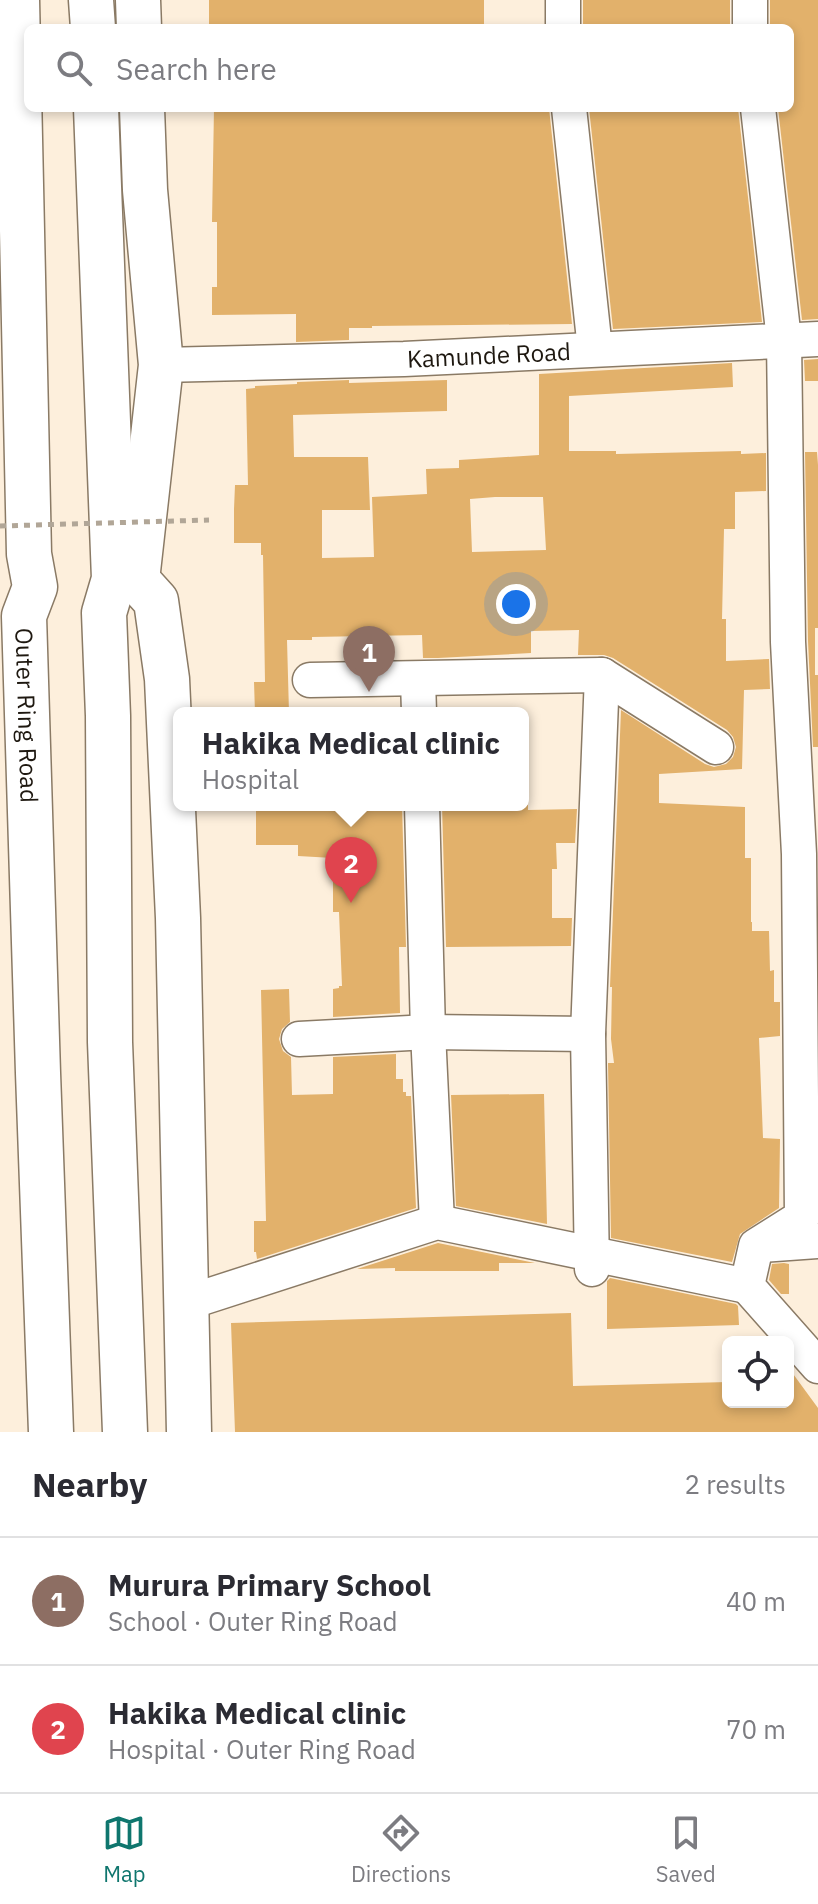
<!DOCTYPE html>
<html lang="en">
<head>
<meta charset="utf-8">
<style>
	body { margin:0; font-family:"IBM Plex Sans",sans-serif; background:#f2f2f3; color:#2b2b33 }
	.controls { position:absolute; right:24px; bottom:24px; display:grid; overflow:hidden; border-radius:12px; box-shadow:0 4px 12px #0003 }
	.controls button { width:72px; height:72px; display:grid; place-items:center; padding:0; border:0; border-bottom:2px solid #e1e1e2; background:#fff; color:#2b2b33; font:40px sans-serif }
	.you { position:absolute; left:516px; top:604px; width:28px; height:28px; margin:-20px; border:6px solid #fff; border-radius:50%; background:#1a73e8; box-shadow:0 0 0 12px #1a73e833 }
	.badge { display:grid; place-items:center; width:52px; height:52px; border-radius:50%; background:#0f766e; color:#fff; font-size:26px; font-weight:700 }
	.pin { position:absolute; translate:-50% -66px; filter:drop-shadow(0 2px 4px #0008) }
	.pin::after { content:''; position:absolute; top:42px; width:28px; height:24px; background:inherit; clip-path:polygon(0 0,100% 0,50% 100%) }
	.popup { position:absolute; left:173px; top:707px; width:356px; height:104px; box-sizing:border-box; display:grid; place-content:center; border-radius:12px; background:#fff; filter:drop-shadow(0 2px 6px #0005); font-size:26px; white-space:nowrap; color:#7c7c81 }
	.popup b { font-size:30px; color:#2b2b33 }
	.popup::after { content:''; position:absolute; left:50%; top:100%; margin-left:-16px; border:16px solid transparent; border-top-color:#fff }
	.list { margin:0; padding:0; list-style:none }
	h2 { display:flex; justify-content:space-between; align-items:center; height:104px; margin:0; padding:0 32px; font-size:34px }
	h2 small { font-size:26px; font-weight:400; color:#7c7c81 }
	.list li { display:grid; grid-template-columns:52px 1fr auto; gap:24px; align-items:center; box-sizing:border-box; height:128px; padding:0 32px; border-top:2px solid #e1e1e2 }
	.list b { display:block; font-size:30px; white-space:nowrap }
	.list p { margin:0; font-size:26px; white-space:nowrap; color:#7c7c81 }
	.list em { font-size:26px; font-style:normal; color:#7c7c81 }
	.icon { flex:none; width:44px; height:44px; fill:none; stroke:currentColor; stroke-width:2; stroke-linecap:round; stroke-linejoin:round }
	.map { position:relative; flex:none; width:818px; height:1432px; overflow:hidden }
	.search { position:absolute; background:#fff; box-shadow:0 4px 12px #0003; left:24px; right:24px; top:24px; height:88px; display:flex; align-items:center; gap:20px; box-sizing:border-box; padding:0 28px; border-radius:12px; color:#7c7c81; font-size:30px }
	.sheet { height:360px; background:#fff }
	nav { display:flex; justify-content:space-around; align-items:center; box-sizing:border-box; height:112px; border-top:2px solid #e1e1e2; background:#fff; font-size:22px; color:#7c7c81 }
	nav a { display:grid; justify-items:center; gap:4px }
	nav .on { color:#0f766e }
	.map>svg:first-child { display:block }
	.building { fill:#e2b16b; fill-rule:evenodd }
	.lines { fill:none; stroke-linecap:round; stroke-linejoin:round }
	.street-casing { stroke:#8a7a65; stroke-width:37 }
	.secondary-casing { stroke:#8a7a65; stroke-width:47 }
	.primary-casing { stroke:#8a7a65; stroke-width:47 }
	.street { stroke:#fff; stroke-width:34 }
	.secondary { stroke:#fff; stroke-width:44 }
	.primary { stroke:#fff; stroke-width:44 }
	.path-bridge { stroke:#b1a697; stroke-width:5; stroke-dasharray:6 6; stroke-linecap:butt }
	.labels { text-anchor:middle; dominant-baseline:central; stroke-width:6; stroke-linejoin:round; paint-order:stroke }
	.street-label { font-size:24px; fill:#1e1810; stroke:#fefefe }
</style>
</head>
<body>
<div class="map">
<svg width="818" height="1432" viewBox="0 0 818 1432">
	<rect width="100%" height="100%" fill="#fdefdc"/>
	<!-- building -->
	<path class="building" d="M209,0h275v28h-275z
		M583,0h147v28h-147z
		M770,0h48v319l-16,1 -24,-212h12v-80h-20z
		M214,108h335l23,216 -200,2v2h-23v12l-53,2v-28l-84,1v-28h5v-65h-5z
		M589,108h149l24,214 -149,7z
		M818,359v22h-13l-1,-21z
		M732,363l1,24 -164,9v55h47v3l125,-3v3l25,-1v38l-31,1v37h-11l-2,90h4v42l43,-2 1,30 -26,1 -2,79 -83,5v29l86,4v51h6v64h1v9h17l1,40 4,-1v32h6v34l-21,2 4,100 17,1 -1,69 -39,26 -8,28 -121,-24 -3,-175h6l-3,-24 1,-52h-2l11,-277 84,54 9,3 12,-3 7,-7 3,-10 -3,-10 -6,-7 -114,-72 -9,-3h-26l1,-25 -48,1v22l-93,5h-15l-1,-23 -110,2v3h-25l2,73h-34l-1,-31h11l-2,-127h-2v-12h-27v-34l1,-24h13l-2,-96 9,-1v-2l42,-2v-2l52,-2v3l98,-3v31l-154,4 1,42h74l2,53h-48v48l52,-1 -2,-60 55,-3 -1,-25 33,-1v-8l80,-5v-81zM495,497h48l3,53 -74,2 -2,-53z
		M805,452h12l1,13v163h-3v47h3v72h-5l-5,-106z
		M256,805h146l4,142h-7l1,66 -67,4v-28l6,-1v-2h3l-3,-74h-6v-54l-35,-2v-11h-42z
		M442,805h86v5l49,-1 -2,34h-19l1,26h-5v49h20l-1,28 -125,1z
		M289,989l1,33 -8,7 -3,10 4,12 8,6 1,38 41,-1v-37l63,-3v25h7v13h3v4h5l5,112 -159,51 -1,-7h-2v-31h12l-5,-231z
		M544,1094l3,130 -91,-18 -5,-111z
		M438,1243l97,20h-36v8h-104v-3l-38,1z
		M784,1263l5,1v30h-8l-12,-14 3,-16z
		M610,1278l126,26 2,2 1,19 -132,4v-48z
		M571,1313l2,73 155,-4v20h60v-35l30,41v24h-583l-4,-109z"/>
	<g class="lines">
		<!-- street casing -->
		<g class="street-casing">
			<g id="street">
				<path d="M563,0v28"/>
				<path d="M750,0v28"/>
				<path d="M569,108l26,241"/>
				<path d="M758,108l26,232 4,302 11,212 3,363 -46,29 -9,40 71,80"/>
				<path id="s1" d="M161,365l243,-6 414,-20"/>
				<path d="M418,679l1,34"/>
				<path d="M310,680l292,-5 114,72"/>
				<path d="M422,805l6,227 9,190"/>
				<path d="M299,1039l129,-7 160,2"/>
				<path d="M761,1245l57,-4"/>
				<path d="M592,1269l-4,-235 14,-359"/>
				<path d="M186,1303l251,-81 310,64"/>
			</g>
		</g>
		<!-- secondary casing -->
		<g class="secondary-casing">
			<path id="secondary" d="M138,0l1,28
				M142,108l3,82 16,175 -24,215 19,21 11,78 11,239 11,514"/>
		</g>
		<!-- primary casing -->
		<g class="primary-casing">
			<g id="primary">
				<path id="s2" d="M17,0l12,554 6,33 -11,29 14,457 13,359"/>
				<path d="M91,0l2,28"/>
				<path d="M96,108l18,471 -10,34 4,103 2,326 15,390"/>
			</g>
		</g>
		<!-- street -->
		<use href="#street" class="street"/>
		<!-- secondary -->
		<use href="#secondary" class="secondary"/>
		<!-- primary -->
		<use href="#primary" class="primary"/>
		<!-- path-bridge -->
		<path class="path-bridge" d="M0,526l209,-6"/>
	</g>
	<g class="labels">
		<!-- street labels -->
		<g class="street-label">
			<text stroke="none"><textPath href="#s1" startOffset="328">Kamunde Road</textPath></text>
			<text stroke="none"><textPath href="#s2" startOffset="718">Outer Ring Road</textPath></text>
		</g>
	</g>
</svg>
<div class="controls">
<button><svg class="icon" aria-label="locate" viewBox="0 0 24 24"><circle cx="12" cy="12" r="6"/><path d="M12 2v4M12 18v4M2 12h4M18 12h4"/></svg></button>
</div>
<div class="you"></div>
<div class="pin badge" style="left:369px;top:692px;background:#8d6e63">1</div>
<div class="pin badge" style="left:351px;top:903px;background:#e0444e">2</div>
<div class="popup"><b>Hakika Medical clinic</b>Hospital</div>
<div class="search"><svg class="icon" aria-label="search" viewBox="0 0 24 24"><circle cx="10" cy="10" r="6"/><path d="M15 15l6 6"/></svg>Search here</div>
</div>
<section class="sheet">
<h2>Nearby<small>2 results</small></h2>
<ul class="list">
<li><span class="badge" style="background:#8d6e63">1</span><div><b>Murura Primary School</b><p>School · Outer Ring Road</p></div><em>40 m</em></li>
<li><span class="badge" style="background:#e0444e">2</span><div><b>Hakika Medical clinic</b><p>Hospital · Outer Ring Road</p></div><em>70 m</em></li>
</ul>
</section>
<nav>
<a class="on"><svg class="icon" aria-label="map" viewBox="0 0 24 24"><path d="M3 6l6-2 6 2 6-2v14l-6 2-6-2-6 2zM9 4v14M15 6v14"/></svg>Map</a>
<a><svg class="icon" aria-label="directions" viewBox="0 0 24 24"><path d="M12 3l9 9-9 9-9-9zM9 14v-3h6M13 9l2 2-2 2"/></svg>Directions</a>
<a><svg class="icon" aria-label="saved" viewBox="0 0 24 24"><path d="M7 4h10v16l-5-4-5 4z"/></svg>Saved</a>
</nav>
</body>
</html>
